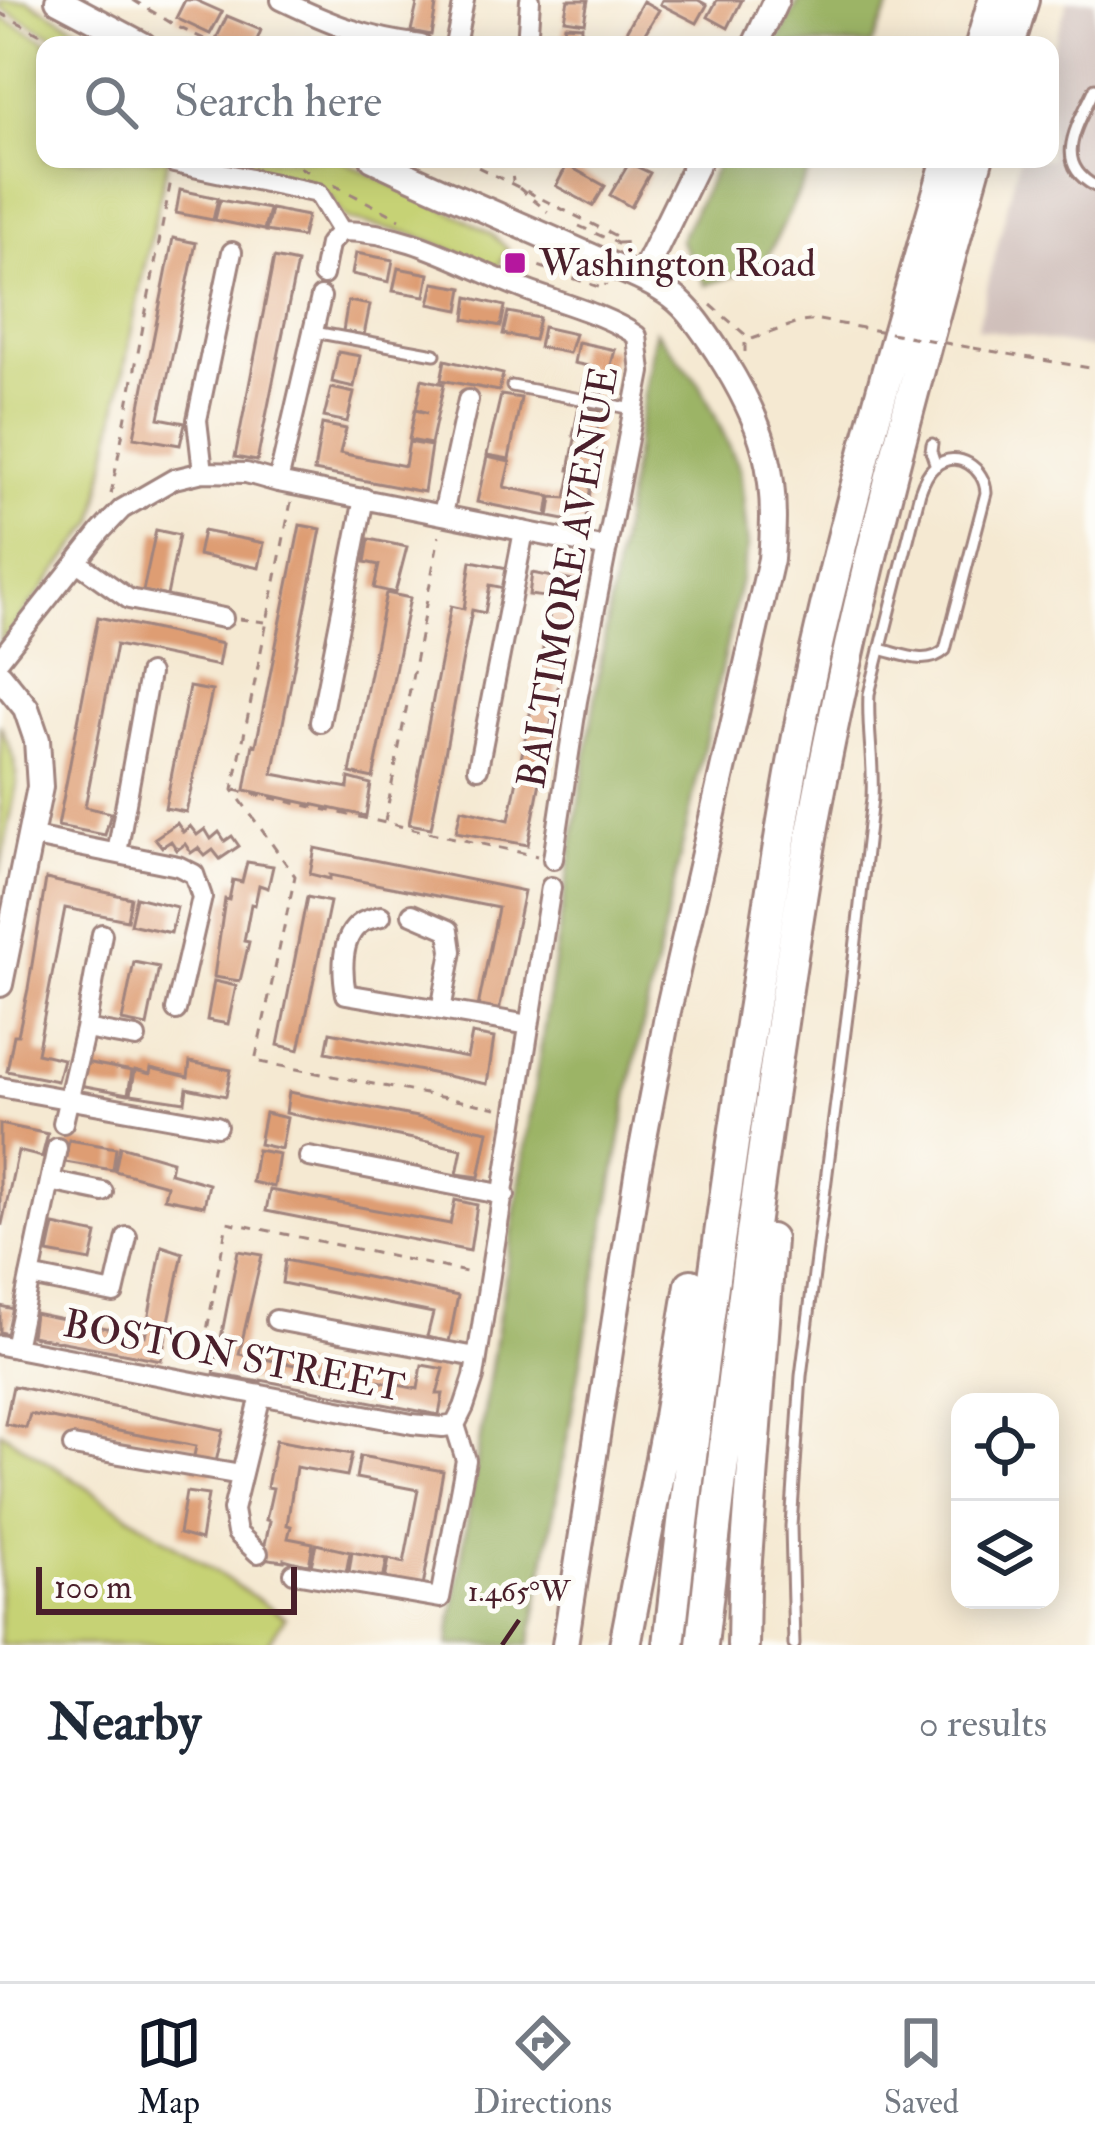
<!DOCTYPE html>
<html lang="en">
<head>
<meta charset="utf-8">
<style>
	body { margin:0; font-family:"IM FELL Double Pica",serif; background:#f2f2f3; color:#1f2937 }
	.controls { position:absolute; right:36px; bottom:36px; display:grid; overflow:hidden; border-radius:24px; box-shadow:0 6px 30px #0003 }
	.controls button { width:108px; height:108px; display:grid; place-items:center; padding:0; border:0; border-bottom:3px solid #e0e1e3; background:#fff; color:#1f2937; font:60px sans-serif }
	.scale { position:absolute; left:36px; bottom:30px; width:261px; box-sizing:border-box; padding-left:12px; border:6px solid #4a1f2b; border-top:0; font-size:33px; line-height:42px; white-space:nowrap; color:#4a1f2b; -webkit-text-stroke:9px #fdfcf7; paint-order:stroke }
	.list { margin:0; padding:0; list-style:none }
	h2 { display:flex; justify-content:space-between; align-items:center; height:156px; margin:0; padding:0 48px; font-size:51px }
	h2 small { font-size:39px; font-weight:400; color:#747a83 }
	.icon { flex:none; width:66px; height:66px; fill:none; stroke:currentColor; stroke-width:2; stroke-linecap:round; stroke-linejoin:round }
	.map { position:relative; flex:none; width:1095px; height:1645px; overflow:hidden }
	.search { position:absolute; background:#fff; box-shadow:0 6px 30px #0003; left:36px; right:36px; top:36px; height:132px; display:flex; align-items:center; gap:30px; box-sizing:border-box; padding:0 42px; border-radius:24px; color:#747a83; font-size:45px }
	.sheet { height:336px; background:#fff }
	nav { display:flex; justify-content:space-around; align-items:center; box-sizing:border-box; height:168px; border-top:3px solid #e0e1e3; background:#fff; font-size:33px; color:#747a83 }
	nav a { display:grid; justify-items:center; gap:6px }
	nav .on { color:#111827 }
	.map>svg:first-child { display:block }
	.industrial { fill:#d0c0bb }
	.green { fill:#c6d274; stroke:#887850; stroke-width:3 }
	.forest { fill:#9cb466; stroke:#736a48; stroke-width:3 }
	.building { fill:#de9d73 }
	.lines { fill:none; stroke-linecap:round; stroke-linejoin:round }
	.service-casing { stroke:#a0847e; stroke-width:15 }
	.minor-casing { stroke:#a0847e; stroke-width:24 }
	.tertiary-casing { stroke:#a0847e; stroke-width:30 }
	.trunk-casing { stroke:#a0847e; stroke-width:36 }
	.path { stroke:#a0847e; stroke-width:3; stroke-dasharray:9 9; stroke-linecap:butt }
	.service { stroke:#fff; stroke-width:9 }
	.minor { stroke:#fff; stroke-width:18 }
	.tertiary { stroke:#fff; stroke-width:24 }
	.trunk { stroke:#fff; stroke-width:30 }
	.path-bridge { stroke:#a0847e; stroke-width:3; stroke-dasharray:9 9; stroke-linecap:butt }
	.ticks { fill:none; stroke:#4a1f2b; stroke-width:4.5 }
	.poi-dot { fill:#b5179e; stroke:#fdfcf7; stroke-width:4.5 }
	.labels { text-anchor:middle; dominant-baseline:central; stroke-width:10; stroke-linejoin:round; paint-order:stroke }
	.poi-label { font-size:39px; fill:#4a1f2b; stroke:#fdfcf7; text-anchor:start }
	.street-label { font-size:39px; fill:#4a1f2b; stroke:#fdfcf7 }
	.ticks-label { font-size:30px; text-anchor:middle; fill:#4a1f2b; stroke:#fdfcf7; stroke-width:10; stroke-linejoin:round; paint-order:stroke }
</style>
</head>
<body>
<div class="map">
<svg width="1095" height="1645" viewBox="0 0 1095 1645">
	<rect width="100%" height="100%" fill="#fdfcf7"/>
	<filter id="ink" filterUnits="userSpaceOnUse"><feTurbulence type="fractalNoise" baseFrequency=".00833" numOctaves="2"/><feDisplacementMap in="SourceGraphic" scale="24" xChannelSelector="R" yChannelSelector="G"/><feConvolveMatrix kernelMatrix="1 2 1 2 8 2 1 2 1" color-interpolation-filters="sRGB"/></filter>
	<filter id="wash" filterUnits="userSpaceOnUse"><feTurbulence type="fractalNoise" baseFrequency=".004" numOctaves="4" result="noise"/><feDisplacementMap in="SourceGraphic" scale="48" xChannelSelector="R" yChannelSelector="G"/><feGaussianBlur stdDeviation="2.7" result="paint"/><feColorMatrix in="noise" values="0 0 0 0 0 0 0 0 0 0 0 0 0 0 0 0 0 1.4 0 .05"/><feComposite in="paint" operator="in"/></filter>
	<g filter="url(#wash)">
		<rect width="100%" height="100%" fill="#f5e9d2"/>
		<!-- industrial -->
		<path class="industrial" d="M1068,0h27v349l-118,-21 42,-169h31v-105z"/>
		<!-- green -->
		<path class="green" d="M0,0h27l82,45h-38l-71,-37z
			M0,17l55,28h-10v114h123l-27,123 -46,240 -95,122z
			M250,159h88l126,59 27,16 17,15 -11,20 -84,-35 -64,-14 -7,-5 -12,-19 -82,-27z
			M0,724l15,37 2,22 -17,90z
			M0,1431l285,186 -18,28h-267z"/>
		<!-- forest -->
		<path class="forest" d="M799,0h94l-22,45h-95z
			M720,159h95l-52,107 -57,19 -26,-45z
			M655,330l45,54 40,85 8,78 -115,523 -103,575h-82l168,-1081z"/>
		<g id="blocks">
			<!-- building -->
			<path class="building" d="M185,0h10l27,12 -12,22 -34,-16z
				M418,0h19l-6,35 -20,-4z
				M568,0h20l-4,22 -20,-3z
				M662,0h36l9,5 -10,18 -37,-19z
				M717,0h25l-14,28 -20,-11z
				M643,1l16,9 -21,35 -15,-8z
				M227,16l34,14 -6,15h-20l-18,-8z
				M565,25l17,1 -1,19h-19z
				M629,163l21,10 -19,34 -21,-12z
				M567,165l38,21 -12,20 -37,-20z
				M180,190l38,8 -5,22 -37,-7z
				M220,200l49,9 -5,21 -49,-10z
				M271,209l36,7 -5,21 -36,-6z
				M173,238l23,5 -37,175 26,5 -5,22 -46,-8z
				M356,253l37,7 -4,22 -37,-8z
				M274,258l23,5 -40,198 -22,-4z
				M398,268l31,6 -4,22 -32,-5z
				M434,283l29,5 -4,22 -30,-6z
				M468,297l37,9 -4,20 -36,-7z
				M348,301l22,4 -6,30 -21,-4z
				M508,312l31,6 -5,22 -31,-6z
				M543,327l32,7 -6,19 -30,-6z
				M578,342l37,8 -12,45 -21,-4 6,-25 -14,-3z
				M338,352l22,4 -6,31 -22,-5z
				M445,360l58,14 -4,17 -58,-11z
				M422,379l22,5 -13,60 -22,-4 6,-30 13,3 -12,-4z
				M331,388l23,5 -7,29 -23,-5z
				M501,395l20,3 -12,61 -22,-4z
				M579,407l22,4 -6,31 -22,-6z
				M322,424l24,5 -6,24 65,13 4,-24 22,4 -7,46 -110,-21z
				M575,439l23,6 -8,29 -21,-4z
				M487,457l23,5 -6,25 46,9 -3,20 -70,-14z
				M571,473l21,5 -7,46 -36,-7 3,-20 14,1z
				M300,525l21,4 -48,245 75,14 1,-10 22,6 -5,32 -121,-26 8,-46 3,1z
				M156,530l23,5 -12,61 -24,-5z
				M203,531l61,12 -5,25 -61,-13z
				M369,539l38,8 -12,46 -21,-5 5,-23 -14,-3z
				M471,561l36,7 -3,20 -14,-3 -5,28 -13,-3 -41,218 -22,-4 42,-218 13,3z
				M532,573l46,9 -50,263 -72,-13 5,-23 48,11 44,-222 -24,-3z
				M386,593l24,5 -37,180 -23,-5z
				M98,617l124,27 -4,22 -102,-21 -31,162 26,6 -6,22 -47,-9z
				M189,687l23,4 -26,121 -21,-4z
				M177,823l6,9 7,-6 7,9 8,-6 6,10 8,-7 6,9 7,-5 7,10 -19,13 -7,-9 -8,6 -7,-8 -7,5 -6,-9 -8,6 -6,-9 -9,6 -7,-9z
				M315,848l209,43 -26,125 -21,-4 21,-104 -168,-33v4l-20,-5z
				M247,862l26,4 -5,22 -9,-3 -4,20 -4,-1 -7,37 5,1 -9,39 -26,-4 11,-78 4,1 4,-20 9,2z
				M46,879l85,19 -4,22 -62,-12 -28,145 26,6 -6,22 -50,-10 7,-36h4l10,-46z
				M136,897l41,10 -6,26 -41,-9z
				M307,897l23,5 -31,148 -21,-5z
				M134,962l25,5 -12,59 -25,-5z
				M214,981l22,5 -8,38 -21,-4z
				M330,1032l137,26 5,-24 22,4 -7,46 -161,-32z
				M85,1062l47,9 -4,23 -48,-9z
				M190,1062l41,8 -5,26 -39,-8 -2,14 -54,-8 4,-24 15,4 1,-6 37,9z
				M289,1092l199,39 -9,46 -22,-3 5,-25 -176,-36z
				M265,1113l22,5 -6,31 -22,-5z
				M0,1124l48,10 -6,23 -24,-6 -16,73 -2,-1z
				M69,1140l47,8 -3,22 -48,-8z
				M120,1146l52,15 -2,12 39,11 -5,22 -40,-8 3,-13 -52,-14z
				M257,1150l22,4 -5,33 -22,-5z
				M270,1190l180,34 5,-24 22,5 -7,46 -204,-40z
				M54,1225l43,9 -6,27 -43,-8z
				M162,1246l21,7 -22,107 -130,-24 3,-23 111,23z
				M238,1251l24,4 -23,99 179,35 4,-24 22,4 -7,25h6l-4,21 -178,-35v2l-47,-8z
				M285,1260l173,36 -9,46 -22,-5 6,-24 -151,-30z
				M0,1306l14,3 -6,25 -8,-2z
				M13,1386l210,44 -10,46 -22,-5 5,-25 -166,-32 -4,14 -21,-4z
				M276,1440l76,14 -5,22 -51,-9 -9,58 4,1 -3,12 25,5 -4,23 -25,-7v2l-22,-3 8,-37 -4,-1 7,-32 -6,-1z
				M360,1456l83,15 -20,116 -38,-7 4,-21 15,4 14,-73 -62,-12z
				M186,1492l22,3 -7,45 -22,-6z
				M316,1544l34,8 -4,21 -35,-7z
				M352,1552l35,7 -4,21 -34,-8z"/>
		</g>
	</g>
	<g filter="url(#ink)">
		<use href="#blocks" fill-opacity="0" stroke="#a0847e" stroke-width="3"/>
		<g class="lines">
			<!-- service casing -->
			<g class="service-casing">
				<path id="service" d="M1095,88c-15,34 -45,74 0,98
					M314,332l121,22
					M512,386l121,23
					M932,444l-1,7 5,15
					M794,1645l-3,-119 10,-150 50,-391 21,-187c2,-36 -5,-69 -3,-104l51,-202c3,-9 7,-19 15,-26 23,-17 50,2 51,27l-41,157c-18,17 -43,4 -65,-1"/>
			</g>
			<!-- minor casing -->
			<g class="minor-casing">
				<path id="minor" d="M281,0c50,24 85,38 140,45
					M455,45l9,-45
					M527,45l3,-45
					M174,163l144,30 23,38
					M341,231c71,0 121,35 185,59 34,13 82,25 111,46l4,36 -64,329 -24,158
					M323,275l6,-31 12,-13
					M203,472l-6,-52 35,-168
					M278,482l43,-185
					M443,514l25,-114
					M77,562l52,37 94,19
					M0,659l101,-128 21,-22 52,-30 29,-7 43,1 32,9 329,66
					M320,722l44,-224
					M478,768l46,-237
					M29,836l149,30 16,8 8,23 -26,113
					M117,853l32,-179
					M412,914l37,16 3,21 -11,59
					M381,916c-6,2 -14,3 -20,7 -21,14 -19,49 -15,71l183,31
					M85,1029l51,9
					M0,1087l217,39
					M63,1123l22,-94 17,-95
					M309,1157l196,38
					M50,1181l53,11
					M30,1276l84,17 13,-56
					M276,1320l200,37
					M0,1345l412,79 31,3 12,-2
					M15,1348l42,-200
					M455,1425l9,-18 10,-30 77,-490
					M73,1446l168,29
					M258,1553l-21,-20 -4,-23 28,-115
					M294,1573l146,25 26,-138 -11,-35"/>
			</g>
			<!-- tertiary casing -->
			<g class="tertiary-casing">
				<path id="tertiary" d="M58,0l85,45
					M755,45l21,-45
					M373,159c72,35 145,64 217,97 28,13 57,22 82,40 18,13 34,38 46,56 47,73 61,121 53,207l-103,452 -31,164 -72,470
					M641,278l58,-119
					M0,676l26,32 11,32 3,47 -40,197"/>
			</g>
			<!-- trunk casing -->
			<g class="trunk-casing">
				<path id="trunk" d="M981,45l13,-45
					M1009,45l14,-45
					M625,1645l44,-228 22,-132
					M669,1645c24,-217 52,-432 86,-647 19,-122 37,-246 65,-366 37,-159 83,-316 128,-473
					M702,1645c21,-192 45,-384 73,-575 13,-87 25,-174 41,-260 41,-220 101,-436 161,-651
					M743,1645l1,-58 26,-347"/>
			</g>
			<!-- path -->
			<path class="path" d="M133,0l45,27 39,18
				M0,13l62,32
				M284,159l25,13
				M462,159l154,77 1,7 17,-1
				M510,159l3,22
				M334,185l66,34
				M519,188l29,24
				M579,226l38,17 -1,2
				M526,270l4,-7 74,26 2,-5
				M711,305l38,33
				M752,339l48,-17 19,-2
				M973,348l122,21
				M745,352v-9l5,-4
				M111,494l60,-314
				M291,502l-58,288 62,86 -40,185 242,47
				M239,619l26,3
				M235,790l302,66
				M385,821l54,-285
				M201,1363l26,-141 244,51"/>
			<!-- service -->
			<use href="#service" class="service"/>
			<!-- minor -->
			<use href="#minor" class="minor"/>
			<!-- tertiary -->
			<use href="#tertiary" class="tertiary"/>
			<!-- trunk -->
			<use href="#trunk" class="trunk"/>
			<!-- path-bridge -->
			<path class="path-bridge" d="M819,320l154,28"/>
		</g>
	</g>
	<!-- ticks -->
	<path class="ticks" d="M502,1645l17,-25"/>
	<!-- markers -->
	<rect class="poi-dot" x="503" y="251" width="24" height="24" rx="6"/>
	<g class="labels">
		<!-- poi labels -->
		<g class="poi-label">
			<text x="539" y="263">Washington Road</text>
		</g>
		<!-- street labels -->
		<g class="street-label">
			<text transform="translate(568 577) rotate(-80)">BALTIMORE AVENUE</text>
			<text transform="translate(234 1356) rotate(11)">BOSTON STREET</text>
		</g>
	</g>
	<g class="ticks-label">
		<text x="519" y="1601">1.465°W</text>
	</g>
</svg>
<div class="controls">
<button><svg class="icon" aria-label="locate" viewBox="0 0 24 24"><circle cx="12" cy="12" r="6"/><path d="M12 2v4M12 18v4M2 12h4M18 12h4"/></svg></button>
<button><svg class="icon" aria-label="layers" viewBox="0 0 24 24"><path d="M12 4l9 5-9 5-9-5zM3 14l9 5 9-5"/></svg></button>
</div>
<div class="scale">100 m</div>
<div class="search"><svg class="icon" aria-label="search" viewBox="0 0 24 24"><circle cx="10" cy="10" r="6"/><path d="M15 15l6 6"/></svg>Search here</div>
</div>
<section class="sheet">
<h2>Nearby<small>0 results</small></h2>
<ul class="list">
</ul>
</section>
<nav>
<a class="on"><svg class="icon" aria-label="map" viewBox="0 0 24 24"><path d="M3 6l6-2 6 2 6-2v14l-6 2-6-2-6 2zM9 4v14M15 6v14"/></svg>Map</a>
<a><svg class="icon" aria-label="directions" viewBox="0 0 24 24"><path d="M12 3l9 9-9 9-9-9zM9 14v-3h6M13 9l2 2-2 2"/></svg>Directions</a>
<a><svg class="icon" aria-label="saved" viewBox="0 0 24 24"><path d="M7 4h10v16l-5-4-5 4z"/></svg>Saved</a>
</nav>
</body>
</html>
